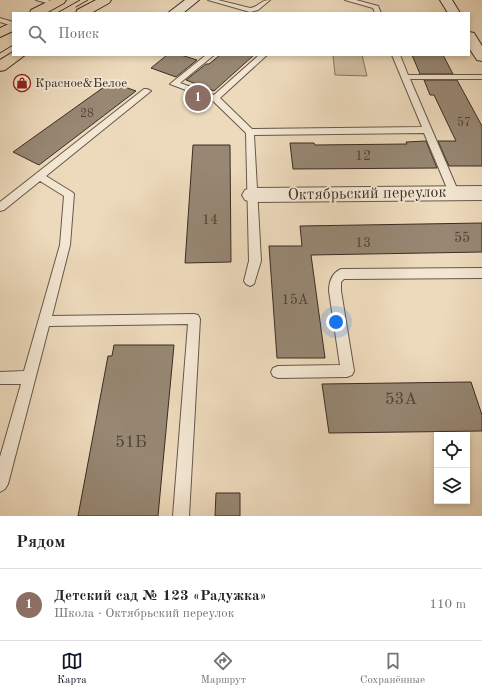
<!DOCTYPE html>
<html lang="ru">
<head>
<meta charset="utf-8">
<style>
	body { margin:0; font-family:"Old Standard TT",serif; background:#f2f2f2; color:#222 }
	.controls { position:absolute; right:12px; bottom:12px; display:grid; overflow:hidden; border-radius:0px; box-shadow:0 2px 6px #0003 }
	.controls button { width:36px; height:36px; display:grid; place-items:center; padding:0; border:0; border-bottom:1px solid #e0e0e0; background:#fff; color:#222; font:20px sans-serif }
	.you { position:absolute; left:336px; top:322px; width:14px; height:14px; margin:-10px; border:3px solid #fff; border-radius:50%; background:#1a73e8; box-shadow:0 0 0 6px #1a73e833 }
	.badge { display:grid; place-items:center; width:26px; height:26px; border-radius:50%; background:#111827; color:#fff; font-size:13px; font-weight:700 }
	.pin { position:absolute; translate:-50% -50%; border:2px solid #fff; box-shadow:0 1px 4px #0006 }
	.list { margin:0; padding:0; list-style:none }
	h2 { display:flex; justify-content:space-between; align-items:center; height:52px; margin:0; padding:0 16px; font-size:17px }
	h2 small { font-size:13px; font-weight:400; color:#767676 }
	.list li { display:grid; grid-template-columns:26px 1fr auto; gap:12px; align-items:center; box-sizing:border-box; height:72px; padding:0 16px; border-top:1px solid #e0e0e0 }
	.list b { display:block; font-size:15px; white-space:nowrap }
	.list p { margin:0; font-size:13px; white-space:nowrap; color:#767676 }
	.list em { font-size:13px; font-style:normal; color:#767676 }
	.icon { flex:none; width:22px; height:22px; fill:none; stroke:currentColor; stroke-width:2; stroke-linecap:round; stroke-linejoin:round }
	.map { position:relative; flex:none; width:482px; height:516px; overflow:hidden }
	.search { position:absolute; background:#fff; box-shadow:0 2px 6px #0003; left:12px; right:12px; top:12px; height:44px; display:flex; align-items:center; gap:10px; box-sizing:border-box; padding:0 14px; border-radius:0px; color:#767676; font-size:15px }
	.sheet { height:124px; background:#fff }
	nav { display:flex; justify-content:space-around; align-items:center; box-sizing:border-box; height:56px; border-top:1px solid #e0e0e0; background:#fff; font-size:11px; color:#767676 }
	nav a { display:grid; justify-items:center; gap:2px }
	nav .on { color:#111827 }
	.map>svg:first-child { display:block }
	.green { fill:#cfbda2; stroke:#847563 }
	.building { fill:#978773; stroke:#3a2d24 }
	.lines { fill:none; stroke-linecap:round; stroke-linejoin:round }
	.lane-casing { stroke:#67584a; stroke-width:2 }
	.street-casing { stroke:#67584a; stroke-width:2 }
	.secondary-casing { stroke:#3a2d24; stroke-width:2 }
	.primary-casing { stroke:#3a2d24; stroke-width:2 }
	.lane { fill:#f3e7d3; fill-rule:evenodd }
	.street { fill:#f3e7d3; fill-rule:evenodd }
	.secondary { fill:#f3e7d3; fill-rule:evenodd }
	.primary { fill:#eddabc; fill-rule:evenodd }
	.tram { stroke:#3a2d24; stroke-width:1 }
	.labels { text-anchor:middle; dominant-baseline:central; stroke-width:3.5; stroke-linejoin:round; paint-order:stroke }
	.far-number-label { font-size:12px; fill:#514438 }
	.far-poi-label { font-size:13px; fill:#3a2d24; stroke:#f3e7d3; text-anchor:start }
	.number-label { font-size:14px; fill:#514438 }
	.street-label { font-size:16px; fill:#3a2d24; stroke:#f3e7d3 }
	.near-number-label { font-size:17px; fill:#514438 }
</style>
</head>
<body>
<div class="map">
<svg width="482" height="516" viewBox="0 0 482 516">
	<rect width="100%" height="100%" fill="#eddabc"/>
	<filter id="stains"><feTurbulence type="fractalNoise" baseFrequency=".005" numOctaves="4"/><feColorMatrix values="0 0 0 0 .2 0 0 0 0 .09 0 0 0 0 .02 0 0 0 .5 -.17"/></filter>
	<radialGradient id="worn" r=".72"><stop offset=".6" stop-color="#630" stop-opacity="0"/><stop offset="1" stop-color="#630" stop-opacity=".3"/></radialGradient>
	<!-- green -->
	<path class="green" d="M333,55h29l5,21 -32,-1z"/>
	<!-- building -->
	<path class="building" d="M167,55h14l16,5 -21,17 -25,-9z
		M220,55h34l-40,36 -28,-11 20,-16h3z
		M412,55h31l10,19h-33z
		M424,80h33l25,46v40h-33l-11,-25h18l-22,-46h-4z
		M111,82l25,9 -97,74 -26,-13z
		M426,141l11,27 -144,1 -3,-26h24l1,2 92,-1 -1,-2z
		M193,145h37l1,117 -46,1z
		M482,223v29l-171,3 14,103h-48l-8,-112h33l-2,-20z
		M114,345h60l-16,171h-80l30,-160h4z
		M471,382l11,33v16l-153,2 -7,-49z
		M216,493h24v23h-25z"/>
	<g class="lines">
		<!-- lane casing -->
		<g class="lane-casing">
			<path id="lane" d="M36,0h12l9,3 -3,2z
				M208,0h10l32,8c9,-1 10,-8 20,-8l-12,10 -8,2z
				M345,0h11l22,6 3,7h-6l-2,-5z
				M0,18l13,4v4l-13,-4z
				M206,55h8l-34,28 34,12 45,-40h8l-47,43 32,31 170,-2 -30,-72h8l8,20h74v4h-72l49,114 -5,3 -5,-3 -25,-60 -170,2 7,126 -7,23 -4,2 -4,-2 -2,-3 5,-20 -3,-128 -34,-33 -42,-16z
				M144,89h3l4,2 -105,85 26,16 2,2 -4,51 -18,71 142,-2 4,1 2,4 -11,197h-16l15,-192 -139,2 -41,158 -3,5 -5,3v-35l21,-73h-21v-12l24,-1 36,-126 4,-49 -24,-15 -36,29 -4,1v-9z
				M482,268v10l-138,1 -3,3v9l13,80 -2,4 -5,2 -69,1 -5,-2 -2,-4 2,-4 5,-2 62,-1 -11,-74c0,-9 3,-18 12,-22z"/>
		</g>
		<!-- street casing -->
		<g class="street-casing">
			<path id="street" d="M482,186v14l-230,2 -7,-2 -3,-5 3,-5 7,-2z"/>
		</g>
		<!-- secondary casing -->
		<g class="secondary-casing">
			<path id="secondary" d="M185,0h14l-16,13h-15z
				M440,0h12l8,13h-12z
				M469,32l5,1 8,13v15l-5,-1 -8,-12z"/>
		</g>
		<!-- primary casing -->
		<g class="primary-casing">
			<path id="primary" d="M51,0h15l-2,3 -18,10h-16l1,-3z
				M96,0h15l-2,3 -18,10h-15l1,-3z
				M13,22v9l-13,6v-9z
				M13,52v3h12l-20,15 -5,1v-11z"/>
		</g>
		<!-- lane -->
		<use href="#lane" class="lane"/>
		<!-- street -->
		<use href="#street" class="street"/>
		<!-- secondary -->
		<use href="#secondary" class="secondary"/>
		<!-- primary -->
		<use href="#primary" class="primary"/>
		<!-- tram -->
		<path class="tram" d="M76,7l12,-7
			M57,13l23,-13
			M0,53l13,-8"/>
	</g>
	<!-- icons -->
	<defs>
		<g id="shop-ring" transform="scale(0.9)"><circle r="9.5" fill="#f3e7d3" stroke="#8f2418" stroke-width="1.5"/><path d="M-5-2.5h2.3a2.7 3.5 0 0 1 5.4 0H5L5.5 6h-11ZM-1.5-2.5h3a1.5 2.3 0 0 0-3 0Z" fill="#8f2418"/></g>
	</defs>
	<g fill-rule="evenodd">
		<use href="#shop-ring" x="22" y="83"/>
	</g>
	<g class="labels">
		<!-- far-number labels -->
		<g class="far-number-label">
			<text x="87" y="114">28</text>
			<text x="464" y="123">57</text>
		</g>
		<!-- far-poi labels -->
		<g class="far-poi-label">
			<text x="35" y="83">Красное&amp;Белое</text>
		</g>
		<!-- number labels -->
		<g class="number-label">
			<text x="363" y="156">12</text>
			<text x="210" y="220">14</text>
			<text x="462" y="238">55</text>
			<text x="363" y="243">13</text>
			<text x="295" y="300">15А</text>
		</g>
		<!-- street labels -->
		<g class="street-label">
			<text transform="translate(367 194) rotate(-1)">Октябрьский переулок</text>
		</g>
		<!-- near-number labels -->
		<g class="near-number-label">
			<text x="401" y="399">53А</text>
			<text x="131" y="442">51Б</text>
		</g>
	</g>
	<rect width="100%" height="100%" filter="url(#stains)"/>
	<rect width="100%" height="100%" fill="url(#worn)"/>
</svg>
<div class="controls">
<button><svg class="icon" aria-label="locate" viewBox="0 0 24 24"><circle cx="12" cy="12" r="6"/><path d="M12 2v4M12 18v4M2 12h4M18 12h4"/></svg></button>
<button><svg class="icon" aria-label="layers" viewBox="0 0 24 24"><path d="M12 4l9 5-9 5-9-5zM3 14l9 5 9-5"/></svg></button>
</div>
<div class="you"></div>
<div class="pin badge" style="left:198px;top:98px;background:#8d6e63">1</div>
<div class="search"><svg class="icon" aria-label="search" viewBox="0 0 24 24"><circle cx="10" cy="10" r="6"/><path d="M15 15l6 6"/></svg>Поиск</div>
</div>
<section class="sheet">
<h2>Рядом<small></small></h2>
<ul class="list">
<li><span class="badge" style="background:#8d6e63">1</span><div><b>Детский сад № 123 «Радужка»</b><p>Школа · Октябрьский переулок</p></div><em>110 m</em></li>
</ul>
</section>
<nav>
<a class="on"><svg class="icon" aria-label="map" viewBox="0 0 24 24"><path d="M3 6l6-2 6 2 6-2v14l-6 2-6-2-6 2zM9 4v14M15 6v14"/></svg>Карта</a>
<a><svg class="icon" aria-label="directions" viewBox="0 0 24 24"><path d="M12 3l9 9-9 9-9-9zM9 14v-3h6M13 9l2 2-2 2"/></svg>Маршрут</a>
<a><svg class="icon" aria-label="saved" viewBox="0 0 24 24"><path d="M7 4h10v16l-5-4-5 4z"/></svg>Сохранённые</a>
</nav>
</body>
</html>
